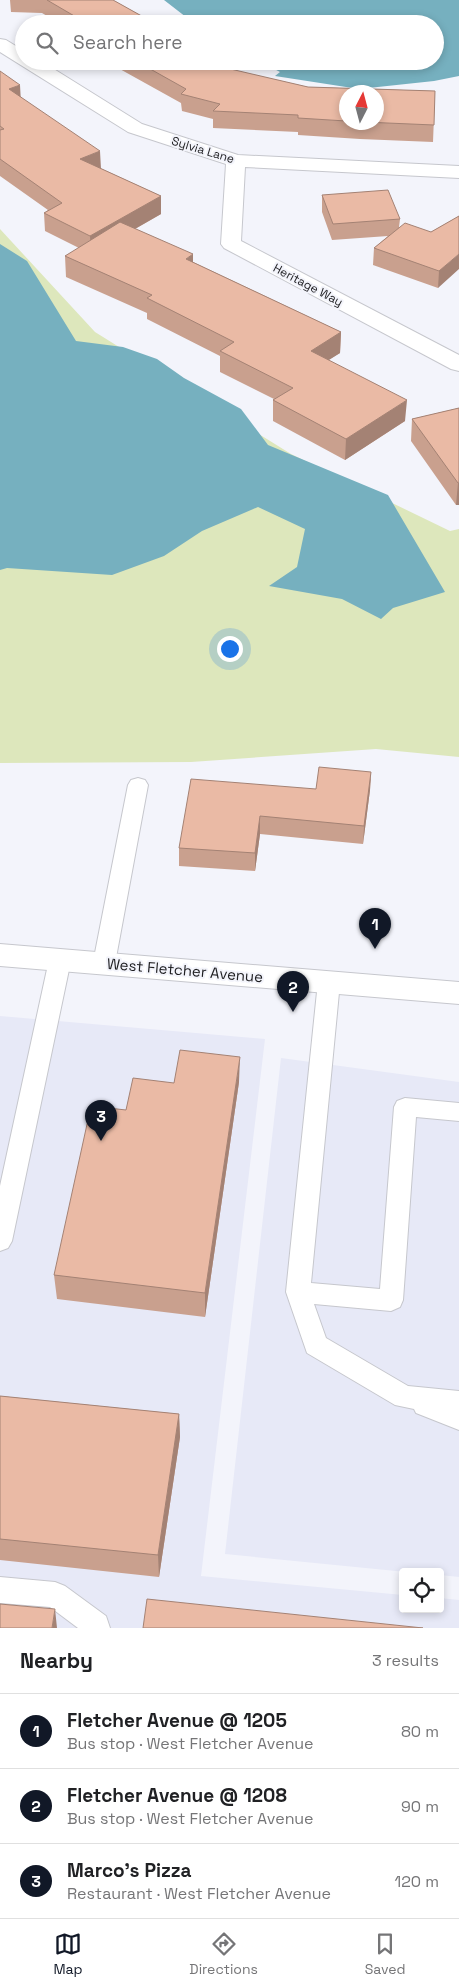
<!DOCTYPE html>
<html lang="en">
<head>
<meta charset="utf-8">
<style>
	body { margin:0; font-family:"Space Grotesk",sans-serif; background:#f2f2f2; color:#202124 }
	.controls { position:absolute; right:15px; bottom:15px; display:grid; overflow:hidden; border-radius:5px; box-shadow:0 2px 8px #0003 }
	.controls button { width:45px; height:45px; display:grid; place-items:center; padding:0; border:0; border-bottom:1px solid #e0e0e0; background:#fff; color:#202124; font:25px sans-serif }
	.compass { position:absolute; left:339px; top:85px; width:45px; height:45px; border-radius:50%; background:#fff; box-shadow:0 2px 8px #0003; rotate:6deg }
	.you { position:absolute; left:229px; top:648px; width:18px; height:18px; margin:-12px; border:4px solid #fff; border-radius:50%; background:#1a73e8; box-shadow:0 0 0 8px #1a73e833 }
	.badge { display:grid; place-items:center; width:32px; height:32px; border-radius:50%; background:#111827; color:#fff; font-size:16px; font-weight:700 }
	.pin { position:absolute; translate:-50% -41px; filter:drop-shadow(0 1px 2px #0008) }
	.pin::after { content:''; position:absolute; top:26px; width:18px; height:15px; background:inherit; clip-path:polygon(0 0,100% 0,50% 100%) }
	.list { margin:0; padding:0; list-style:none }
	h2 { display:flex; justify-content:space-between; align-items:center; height:65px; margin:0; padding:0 20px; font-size:21px }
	h2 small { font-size:16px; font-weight:400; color:#757577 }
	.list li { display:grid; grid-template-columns:32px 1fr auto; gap:15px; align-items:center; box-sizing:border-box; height:75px; padding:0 20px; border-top:1px solid #e0e0e0 }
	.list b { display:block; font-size:19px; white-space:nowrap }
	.list p { margin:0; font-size:16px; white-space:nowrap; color:#757577 }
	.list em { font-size:16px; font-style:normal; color:#757577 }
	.icon { flex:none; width:28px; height:28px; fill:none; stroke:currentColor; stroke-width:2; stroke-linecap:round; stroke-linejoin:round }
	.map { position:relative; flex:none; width:459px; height:1628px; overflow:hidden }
	.search { position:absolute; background:#fff; box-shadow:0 2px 8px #0003; left:15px; right:15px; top:15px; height:55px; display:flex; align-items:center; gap:12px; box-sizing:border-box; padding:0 18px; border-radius:28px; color:#757577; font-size:19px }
	.sheet { height:290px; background:#fff }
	nav { display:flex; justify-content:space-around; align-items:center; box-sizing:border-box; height:70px; border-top:1px solid #e0e0e0; background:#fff; font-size:14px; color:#757577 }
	nav a { display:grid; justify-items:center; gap:2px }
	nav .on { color:#111827 }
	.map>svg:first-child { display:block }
	.built { fill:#e7e9f7 }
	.green { fill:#dde7bc }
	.water { fill:#76b0bf }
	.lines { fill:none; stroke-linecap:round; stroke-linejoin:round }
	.lane-casing { stroke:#c6c7cd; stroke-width:2 }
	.street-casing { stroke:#c6c7cd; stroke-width:2 }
	.secondary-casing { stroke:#c6c7cd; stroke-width:2 }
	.lane { fill:#fff; fill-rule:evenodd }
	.street { fill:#fff; fill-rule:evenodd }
	.secondary { fill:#fff; fill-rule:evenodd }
	.wall { fill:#c9a08e; fill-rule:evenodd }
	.shaded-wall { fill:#a48274 }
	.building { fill:#eabaa5; stroke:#a48274 }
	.labels { text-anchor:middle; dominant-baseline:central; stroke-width:4; stroke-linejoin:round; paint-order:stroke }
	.far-street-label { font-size:12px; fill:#1e1e21; stroke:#f3f4fb }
	.street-label { font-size:15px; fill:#1e1e21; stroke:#f3f4fb }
</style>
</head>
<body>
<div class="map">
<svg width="459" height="1628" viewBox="0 0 459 1628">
	<rect width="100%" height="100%" fill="#f3f4fb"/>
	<!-- built -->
	<path class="built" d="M0,1016l265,23 -64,537 202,19v14h37v-11l19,2v28h-459z
		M281,1058l178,24v495l-19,-2v-3h-34l-181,-18z"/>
	<!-- green -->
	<path class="green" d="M0,229l95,103 196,122 159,77 9,-2v228l-83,-8 -185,13 -191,1z"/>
	<!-- water -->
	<path class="water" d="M164,0h295v76l-25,5 -75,8 -84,-13 5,-4 -21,-11h176v-37h-240z
		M0,244l27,17 49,80 47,6 34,12 27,19 57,31 27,36 120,50 57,97 -52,16 -12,11 -39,-20 -73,-13 28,-19 8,-38 -47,-22 -56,24 -38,25 -52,19 -105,-7 -7,2z"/>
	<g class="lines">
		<!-- lane casing -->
		<g class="lane-casing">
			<path id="lane" d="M138,778l7,2 3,5 -33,178 -3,6 -8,2 -8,-2 -3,-6 35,-178 3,-5z
				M60,952l8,2 3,6 -59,281 -4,7 -8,3v-65l49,-226 3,-6z
				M329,974l8,2 3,6 -29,301 69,6 14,-182 3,-6 8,-3 54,5v18l-43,-4 -13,183 -3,7 -9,4 -77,-7 12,34 82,48 51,5v39l-43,-17 -2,-4 -19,-4 -88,-52 -21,-61 32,-310 3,-6z
				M0,1577l55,5 10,4 41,30 4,12h-32l-28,-21 -50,-4z"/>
		</g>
		<!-- street casing -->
		<g class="street-casing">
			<path id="street" d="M0,39l6,1 18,11v10h17l101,63 96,31 221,11v12l-214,-11 -4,74 218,114v16l-8,-2 -227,-121 -3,-4 5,-80 -98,-32 -128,-80z"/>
		</g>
		<!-- secondary casing -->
		<g class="secondary-casing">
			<path id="secondary" d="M0,944l459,38v22l-459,-38z"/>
		</g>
		<!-- lane -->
		<use href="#lane" class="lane"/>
		<!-- street -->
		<use href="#street" class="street"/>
		<!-- secondary -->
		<use href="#secondary" class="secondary"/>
	</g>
	<!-- wall -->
	<path class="wall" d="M10,0h103l43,24h-95l-19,-11 -31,-1z
		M118,61h105v1l-8,4 93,21 127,4 -2,51 -73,-3 -62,-4v-3l-85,-4v-9l-31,-8 -1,-8 -63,-35zM346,92h30v30h-30z
		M0,71l21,26 79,71 61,28v18l-26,15 58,33 148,70 -1,21 -12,7 77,61 -60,39 -72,-39v-21l1,-1 -54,-27v-16l-73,-37v-6l-81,-36 -1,-21 14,-8 -34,-17 -1,-18 4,-3 -48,-34z
		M322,195l78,24 -1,8 32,5 28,-16 -21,72 -65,-23 1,-17 14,-12 -56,4 -10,-28z
		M459,408v97h-3l-45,-64 1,-22z
		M371,772l-1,18 -7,54 -103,-10 -5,37 -76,-5v-18l137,-59z
		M239,1082l-34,235 -148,-18 -3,-24 72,-165 48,-27z
		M0,1396l179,18 1,23 -21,140 -159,-17z"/>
	<!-- shaded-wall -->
	<path class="shaded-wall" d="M189,61h34v1l-34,14z
		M20,85l1,18 -12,-14z
		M100,151l1,18 -21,-10z
		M161,196v18l-70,40 -1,-18z
		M193,254v20l-7,-15z
		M459,254v15l-21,19 1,-17z
		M341,332l-1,21 -30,19 1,-21z
		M407,400l-2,21 -60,39 1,-21z
		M458,483h1v22h-3z
		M371,772l-1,18 -7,54 1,-18z
		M260,816v18l-5,37v-18z
		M240,1057l-1,25 -34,235v-24z
		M179,1414l1,23 -21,140 -1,-22z
		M55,1609l2,19h-5z"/>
	<!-- building -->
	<path class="building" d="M47,0h66l43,24h-68z
		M136,61h60l112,26 127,4 -1,34 -70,-3h12v-30h-30v29l-48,-3v-3l-85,-4 7,-7 -39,-10 5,-5z
		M0,71l20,14 -11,4 91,62 -20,8 81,37 -71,40 -46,-23 18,-10 -62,-44v-29l4,-1 -4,-3z
		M388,190l12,29 -67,5 -11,-29z
		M459,216v38l-20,17 -65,-23 31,-25 26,9z
		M120,222l73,32 -7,5 155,73 -30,19 96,49 -61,39 -73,-39 20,-12 -73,-37 14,-9 -87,-44 5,-3 -87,-39z
		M459,408v75h-1l-46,-64z
		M319,767l52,5 -7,54 -104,-10 -5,37 -76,-5 12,-69 125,10z
		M180,1050l60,7 -35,236 -151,-18 37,-169 35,4 7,-32 41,5z
		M0,1396l179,18 -21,141 -158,-16z
		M147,1599l276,29h-280z
		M0,1604l55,5 -3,19h-52z"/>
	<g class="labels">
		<!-- far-street labels -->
		<g class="far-street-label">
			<text transform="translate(203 150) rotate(17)">Sylvia Lane</text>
			<text transform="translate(308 285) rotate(28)">Heritage Way</text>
		</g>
		<!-- street labels -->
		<g class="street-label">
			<text transform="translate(185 970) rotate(5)">West Fletcher Avenue</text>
		</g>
	</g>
</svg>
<div class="controls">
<button><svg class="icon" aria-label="locate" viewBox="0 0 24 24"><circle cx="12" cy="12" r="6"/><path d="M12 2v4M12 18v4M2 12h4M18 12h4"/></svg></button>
</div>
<svg class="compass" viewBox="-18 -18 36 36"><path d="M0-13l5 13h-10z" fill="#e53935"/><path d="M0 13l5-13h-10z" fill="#757577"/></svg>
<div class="you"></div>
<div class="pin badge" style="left:375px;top:949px">1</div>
<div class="pin badge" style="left:293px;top:1012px">2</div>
<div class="pin badge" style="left:101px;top:1141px">3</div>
<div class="search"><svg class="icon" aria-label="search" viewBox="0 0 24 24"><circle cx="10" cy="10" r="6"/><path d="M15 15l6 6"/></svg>Search here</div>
</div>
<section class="sheet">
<h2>Nearby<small>3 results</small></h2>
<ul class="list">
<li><span class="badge">1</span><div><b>Fletcher Avenue @ 1205</b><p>Bus stop · West Fletcher Avenue</p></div><em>80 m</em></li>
<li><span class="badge">2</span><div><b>Fletcher Avenue @ 1208</b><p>Bus stop · West Fletcher Avenue</p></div><em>90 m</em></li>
<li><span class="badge">3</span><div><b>Marco's Pizza</b><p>Restaurant · West Fletcher Avenue</p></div><em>120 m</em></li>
</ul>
</section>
<nav>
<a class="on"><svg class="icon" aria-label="map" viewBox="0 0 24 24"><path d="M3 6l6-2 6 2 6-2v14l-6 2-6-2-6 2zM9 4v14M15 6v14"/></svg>Map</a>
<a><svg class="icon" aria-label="directions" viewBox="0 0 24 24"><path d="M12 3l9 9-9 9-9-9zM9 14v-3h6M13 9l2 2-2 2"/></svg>Directions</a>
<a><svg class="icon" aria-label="saved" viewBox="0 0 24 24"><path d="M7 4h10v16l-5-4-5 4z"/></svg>Saved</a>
</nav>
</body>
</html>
